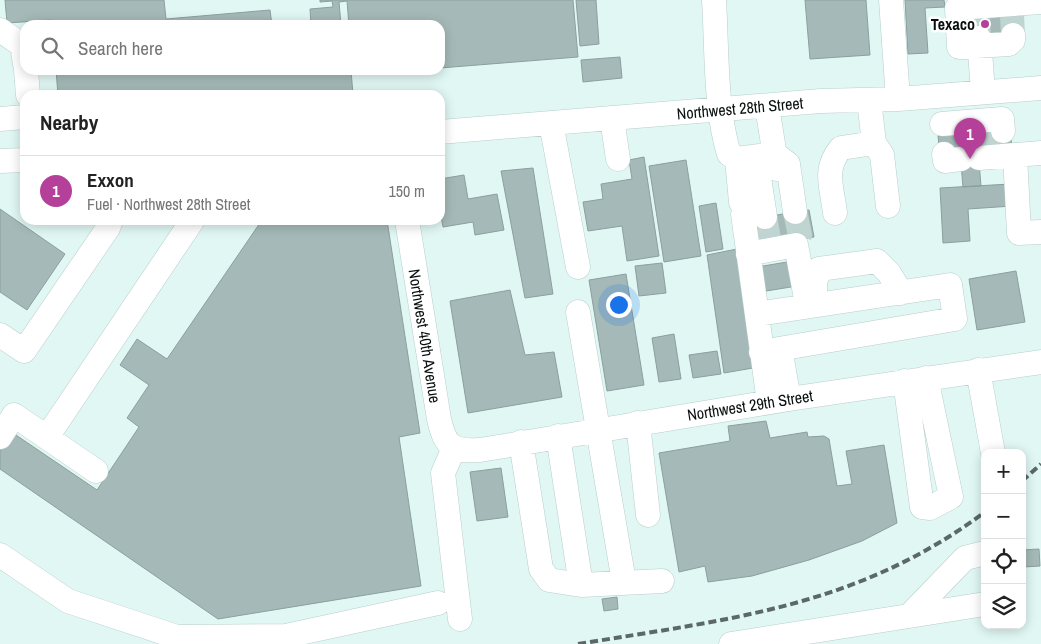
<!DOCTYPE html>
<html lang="en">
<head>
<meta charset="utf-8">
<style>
	body { margin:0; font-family:"Archivo Narrow",sans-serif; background:#f2f2f2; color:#222 }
	.controls { position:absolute; right:15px; bottom:15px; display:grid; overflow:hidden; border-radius:10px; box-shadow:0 2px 12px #0003 }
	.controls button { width:45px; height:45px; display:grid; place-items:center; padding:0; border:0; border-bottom:1px solid #e0e0e0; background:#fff; color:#222; font:25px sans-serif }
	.you { position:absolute; left:618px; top:304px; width:18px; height:18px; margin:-12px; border:4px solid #fff; border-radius:50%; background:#1a73e8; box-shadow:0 0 0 8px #1a73e833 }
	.badge { display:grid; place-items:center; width:32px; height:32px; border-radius:50%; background:#b44099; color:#fff; font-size:16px; font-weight:700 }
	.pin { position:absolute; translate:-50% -41px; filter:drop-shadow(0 1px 2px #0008) }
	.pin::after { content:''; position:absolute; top:26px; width:18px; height:15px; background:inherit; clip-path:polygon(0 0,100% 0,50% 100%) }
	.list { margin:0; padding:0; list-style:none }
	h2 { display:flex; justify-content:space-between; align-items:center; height:65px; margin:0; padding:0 20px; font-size:21px }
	h2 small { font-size:16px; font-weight:400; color:#767676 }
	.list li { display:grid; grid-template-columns:32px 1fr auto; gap:15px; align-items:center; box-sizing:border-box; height:70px; padding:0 20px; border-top:1px solid #e0e0e0 }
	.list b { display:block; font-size:19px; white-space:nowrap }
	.list p { margin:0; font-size:16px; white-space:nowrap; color:#767676 }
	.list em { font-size:16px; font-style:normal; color:#767676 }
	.icon { flex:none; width:28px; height:28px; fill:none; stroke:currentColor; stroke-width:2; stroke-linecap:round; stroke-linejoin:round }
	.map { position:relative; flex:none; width:1041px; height:644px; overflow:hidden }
	.search { position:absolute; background:#fff; box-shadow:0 2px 12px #0003; left:20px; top:20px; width:425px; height:55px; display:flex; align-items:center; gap:12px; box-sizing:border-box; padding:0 18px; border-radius:15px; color:#767676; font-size:19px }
	.panel { position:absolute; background:#fff; box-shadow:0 2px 12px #0003; left:20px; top:90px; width:425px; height:135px; border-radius:15px }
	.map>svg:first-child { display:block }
	.building { fill:#a5bab8; stroke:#8ba09e }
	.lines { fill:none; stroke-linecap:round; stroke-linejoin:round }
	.minor-tunnel { stroke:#c0d4d2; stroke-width:24; stroke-dasharray:24 12; stroke-linecap:butt }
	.minor-casing { stroke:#b8cecb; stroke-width:25 }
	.minor { stroke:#fff; stroke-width:24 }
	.rail { stroke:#5b6867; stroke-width:4; stroke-dasharray:8 4; stroke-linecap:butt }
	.poi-dot { fill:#b44099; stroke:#fff; stroke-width:2 }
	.labels { text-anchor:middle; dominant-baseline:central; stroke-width:5; stroke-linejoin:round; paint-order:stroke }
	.poi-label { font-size:16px; font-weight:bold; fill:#09100f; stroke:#fff; text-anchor:end }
	.street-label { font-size:16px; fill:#09100f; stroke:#fff }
</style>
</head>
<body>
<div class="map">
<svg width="1041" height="644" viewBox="0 0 1041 644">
	<rect width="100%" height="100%" fill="#e0f7f4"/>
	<!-- building -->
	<path class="building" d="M5,0h159l2,19 104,-9 2,15h-219l-1,-5 -45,3z
		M320,0h253l5,57 -138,11v-43h-91l-2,-24 -8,1 2,23h-30l-1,-16 23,-2 -1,-6 -12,1z
		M576,0h20l3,44 -19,2z
		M805,0h61l4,55 -60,4z
		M905,0h39l1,7 -20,1 3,45 -20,1z
		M1014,15l1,20 -55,4 -1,-20z
		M620,57l2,21 -39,4 -2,-22z
		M56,70h295l2,25h-295z
		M1010,130l2,18 -34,2 3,36 -18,1 -3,-35 -20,2 -2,-18z
		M644,157l15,99 -32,5 -5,-35 -34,5 -5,-29 20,-3 -2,-15 31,-5 -3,-19z
		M686,160l15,96 -37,6 -15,-96z
		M533,168l20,126 -28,4 -24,-127z
		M464,175l4,24 29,-5 7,36 -29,5 -2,-13 -30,5 -3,-16v-32z
		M1010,184l2,22 -44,3 2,32 -27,2 -3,-55z
		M716,203l7,46 -17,3 -7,-46z
		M0,209l65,45 -38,56 -27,-18z
		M809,210l5,27 -48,8 -12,-4 -3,-22z
		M262,220h125l33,213 -21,4 22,149 -203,33 -218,-150v-18l13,-18 84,57 42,-63 -12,-9 22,-33 -29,-20 17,-26 30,20z
		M737,249l16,119 -29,5 -17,-118z
		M793,261l4,25 -37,6 -3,-25z
		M662,263l4,30 -27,3 -4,-30z
		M1016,271l9,51 -48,8 -8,-51z
		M626,274l18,111 -37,6 -18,-111z
		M510,290l15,65 29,-3 8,45 -94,16 -18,-112z
		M674,334l7,45 -22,3 -7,-44z
		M717,351l4,23 -28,4 -4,-23z
		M766,421l4,17 37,-6 1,5 16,-1 5,3 8,47 15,-2 -6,-33 38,-6 13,78 -35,18 -53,19 -57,16 -44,6 -3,-16 -26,6 -20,-119 71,-12 -2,-15z
		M501,468l7,49 -31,4 -7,-49z
		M1039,549l1,17 -17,1 -1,-17z
		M617,597l1,12 -14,2 -2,-12z"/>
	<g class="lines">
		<!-- minor-tunnel -->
		<path class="minor-tunnel" d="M1012,15l1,20
			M978,17l1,21
			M993,132l1,17
			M795,212l5,23 -2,5
			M765,217l5,27"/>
		<!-- minor casing -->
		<g class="minor-casing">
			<path id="minor" d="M714,0c3,48 1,109 15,154l8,5 38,-5 13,10 7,48
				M891,0l7,99
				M0,30l22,15 3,19
				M1013,35v5l-4,4 -50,3 -2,-39 84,-6
				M979,38l4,54
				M26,70l2,25
				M767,106l10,63
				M0,119l25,-2
				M612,119l6,40
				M551,123l27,144
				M942,124l60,-5 1,12
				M440,132l381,-31 77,-2 143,-11
				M874,143l8,12 6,51
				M1041,153l-26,2 4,78 22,-1
				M944,154l1,7 16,-2
				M756,157l9,60
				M979,158l36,-3
				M737,159l4,43
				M0,161l25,-1
				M835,213c-3,-26 -12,-44 6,-65l33,-5 -5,-43
				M743,214l26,188
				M407,220l32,199c6,27 13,33 41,31l309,-51 252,-37
				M748,254l48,-9 11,59
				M815,304v-21l4,-14 58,-8 12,12 12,20
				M578,312l46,270
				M757,314l193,-29 5,34 -194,33
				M0,335l24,16 84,-123 3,-8
				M780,349l9,50
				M978,370l15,83
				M905,381l17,126 8,1 21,-11 -25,-119
				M638,423l10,92
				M558,436l23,149
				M0,437l14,-22 82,56
				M47,437l145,-216
				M521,442l20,127 8,11 32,5 81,-4
				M454,448l-11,25 17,146
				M0,555l68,46 109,36 109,-1 152,-33
				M909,616l56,-58 20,-5
				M731,644l254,-40"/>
		</g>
		<!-- minor -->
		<use href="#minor" class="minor"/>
		<!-- rail -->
		<path class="rail" d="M1022,481l19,-17
			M578,644c152,-25 279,-37 407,-132"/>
	</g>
	<!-- markers -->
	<circle class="poi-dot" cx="985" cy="24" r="5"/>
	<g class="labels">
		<!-- poi labels -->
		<g class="poi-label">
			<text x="975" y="24">Texaco</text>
		</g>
		<!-- street labels -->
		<g class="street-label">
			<text transform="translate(740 108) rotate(-5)">Northwest 28th Street</text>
			<text transform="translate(425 336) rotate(81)">Northwest 40th Avenue</text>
			<text transform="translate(750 405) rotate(-9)">Northwest 29th Street</text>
		</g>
	</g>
</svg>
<div class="controls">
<button>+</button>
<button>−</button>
<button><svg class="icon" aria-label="locate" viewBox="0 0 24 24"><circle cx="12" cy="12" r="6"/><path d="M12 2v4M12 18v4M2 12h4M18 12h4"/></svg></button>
<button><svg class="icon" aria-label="layers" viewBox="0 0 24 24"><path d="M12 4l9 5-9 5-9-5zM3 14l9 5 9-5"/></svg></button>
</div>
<div class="you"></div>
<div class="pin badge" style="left:970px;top:159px">1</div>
<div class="search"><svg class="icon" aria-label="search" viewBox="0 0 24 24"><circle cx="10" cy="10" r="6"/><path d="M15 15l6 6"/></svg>Search here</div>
<section class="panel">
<h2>Nearby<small></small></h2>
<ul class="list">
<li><span class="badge">1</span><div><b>Exxon</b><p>Fuel · Northwest 28th Street</p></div><em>150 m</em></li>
</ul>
</section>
</div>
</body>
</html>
